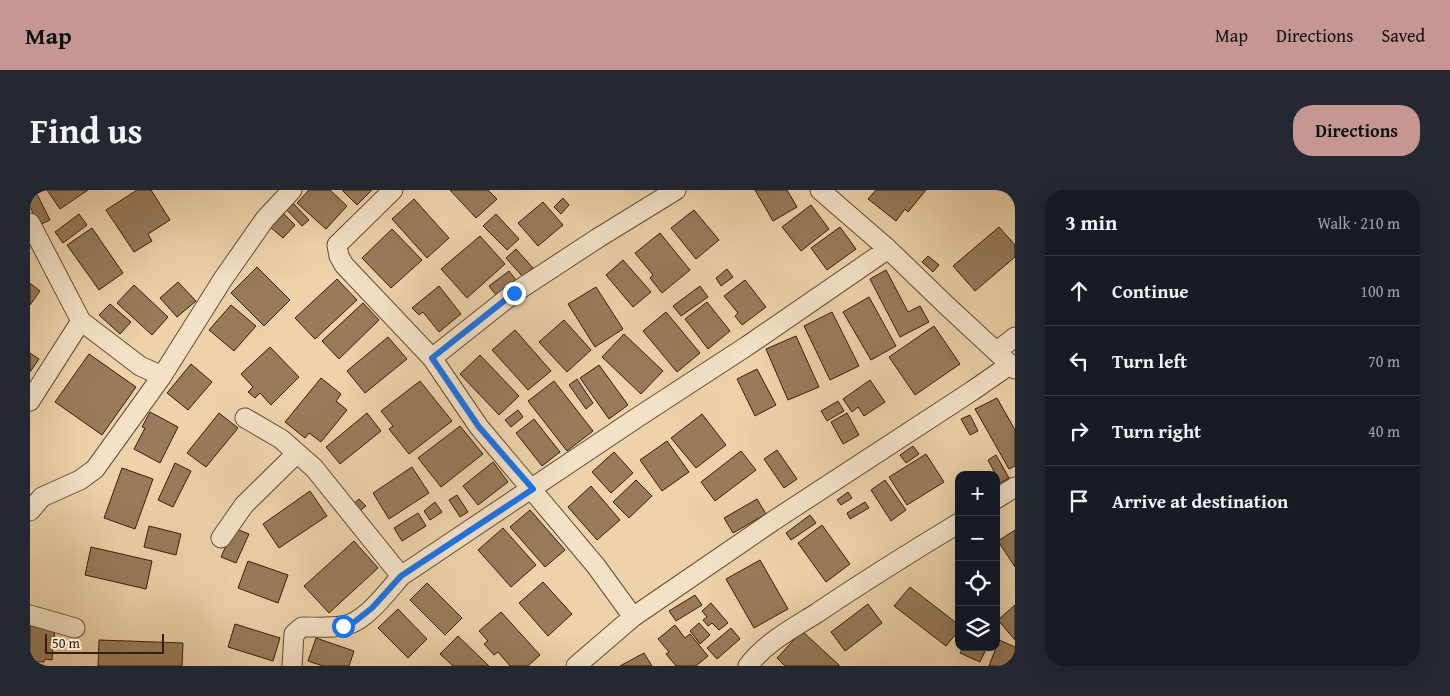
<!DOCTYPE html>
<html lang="en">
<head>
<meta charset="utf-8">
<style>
	body { margin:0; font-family:"Gentium Book Plus",serif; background:#242831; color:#f1f3f6 }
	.controls { position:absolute; right:15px; bottom:15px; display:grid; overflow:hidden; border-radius:10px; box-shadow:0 5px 20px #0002 }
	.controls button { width:45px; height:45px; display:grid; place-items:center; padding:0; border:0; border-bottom:1px solid #363941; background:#171b24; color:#f1f3f6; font:25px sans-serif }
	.scale { position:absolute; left:15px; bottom:12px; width:119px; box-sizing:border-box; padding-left:5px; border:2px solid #3a1d06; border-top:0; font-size:14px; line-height:18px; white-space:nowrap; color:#3a1d06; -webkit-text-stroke:4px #f3e2c8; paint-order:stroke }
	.stop { position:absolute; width:15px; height:15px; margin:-11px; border:4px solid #1a73e8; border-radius:50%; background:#fff }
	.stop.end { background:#1a73e8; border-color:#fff; box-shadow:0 1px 5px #0008 }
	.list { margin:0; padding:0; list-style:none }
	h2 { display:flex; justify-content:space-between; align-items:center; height:65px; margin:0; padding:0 20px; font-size:21px }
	h2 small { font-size:16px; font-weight:400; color:#9ea1a6 }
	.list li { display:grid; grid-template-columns:32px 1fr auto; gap:15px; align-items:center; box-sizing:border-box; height:70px; padding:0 20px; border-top:1px solid #363941 }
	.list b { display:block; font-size:19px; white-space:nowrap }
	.list em { font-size:16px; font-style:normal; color:#9ea1a6 }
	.icon { flex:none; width:28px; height:28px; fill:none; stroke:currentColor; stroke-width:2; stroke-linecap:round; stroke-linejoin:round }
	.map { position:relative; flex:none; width:985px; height:476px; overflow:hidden; border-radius:20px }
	header { display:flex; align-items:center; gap:30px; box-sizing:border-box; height:70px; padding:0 25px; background:#c59692; color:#111 }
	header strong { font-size:24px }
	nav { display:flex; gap:28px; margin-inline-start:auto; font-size:18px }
	.intro { display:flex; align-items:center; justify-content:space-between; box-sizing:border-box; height:120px; padding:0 30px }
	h1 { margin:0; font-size:35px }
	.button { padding:12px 22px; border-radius:20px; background:#c59692; color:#111; font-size:18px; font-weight:700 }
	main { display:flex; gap:30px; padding:0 30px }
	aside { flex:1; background:#171b24; border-radius:20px; box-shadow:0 5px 20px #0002 }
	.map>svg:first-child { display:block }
	.building { fill:#977b5b; stroke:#3a1d06 }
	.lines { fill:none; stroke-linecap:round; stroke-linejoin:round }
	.minor-casing { stroke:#674a2f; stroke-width:21 }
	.minor { stroke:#f3e2c8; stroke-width:19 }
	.route { stroke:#1a73e8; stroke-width:6 }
</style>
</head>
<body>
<header>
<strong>Map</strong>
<nav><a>Map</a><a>Directions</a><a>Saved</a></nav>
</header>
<div class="intro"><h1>Find us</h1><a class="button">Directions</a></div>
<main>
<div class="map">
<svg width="985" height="476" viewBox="0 0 985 476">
	<rect width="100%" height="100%" fill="#edd2aa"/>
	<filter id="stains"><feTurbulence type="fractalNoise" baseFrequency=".004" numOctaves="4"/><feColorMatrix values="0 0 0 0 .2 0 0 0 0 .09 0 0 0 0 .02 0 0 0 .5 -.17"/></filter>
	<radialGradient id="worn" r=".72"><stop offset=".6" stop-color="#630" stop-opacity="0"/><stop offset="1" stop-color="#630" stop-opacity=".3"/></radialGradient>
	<!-- building -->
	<path class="building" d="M5,0l15,30 -11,5 -9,-18v-15z
		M17,0h41l-28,19z
		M107,0h14l19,30 -22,14 4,7 -18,11 -28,-42z
		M279,0h21l17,16 -21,23 -29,-26z
		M312,0h30l-15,15z
		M420,0h38l9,9 -21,19z
		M725,0h32l10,17 -24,14z
		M846,0h50l-18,22 -3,-3 -9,12 -28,-22z
		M533,8l6,7 -8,9 -7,-7z
		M384,9l35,39 -22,20 -35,-39z
		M262,12l17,18 -7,6 -17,-18z
		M513,12l20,23 -25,21 -20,-23z
		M781,15l18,24 -28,22 -19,-24z
		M664,20l25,30 -23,19 -25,-31z
		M252,22l13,13 -12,13 -14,-12z
		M49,24l8,11 -24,18 -8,-11z
		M466,24l23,25 -12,11 -24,-24z
		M810,37l16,22 -29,21 -16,-22z
		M969,37l16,18v12l-40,34 -22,-25z
		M62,38l31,45 -24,17 -32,-45z
		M362,39l30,31 -31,28 -29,-30z
		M630,43l30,37 -28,23 -12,-15 3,-3 -18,-22z
		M450,46l25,28 -38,34 -26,-29z
		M486,59l17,19 -10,9 -17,-19z
		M898,66l11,9 -6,7 -11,-10z
		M593,70l28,32 -18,15 -27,-32z
		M227,77l33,33 -26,26 -33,-33z
		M697,79l6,8 -12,9 -5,-8z
		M856,80l22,42 12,-6 9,16 -29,15 -30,-58z
		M479,81l7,9 -20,15 -7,-9z
		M307,89l20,21 -42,39 -20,-21z
		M715,90l21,27 -24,18 -7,-9 3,-3 -14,-17z
		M148,92l18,19 -19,16 -17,-19z
		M0,93l10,8 -10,14z
		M104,95l34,32 -16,18 -35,-32z
		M409,96l22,28 -22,18 -16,-20 -4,3 -7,-7z
		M670,96l8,11 -27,19 -8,-10z
		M566,97l27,42 -28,18 -27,-43z
		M839,107l27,49 -25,14 -28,-48z
		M677,112l23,29 -22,18 -23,-30z
		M333,113l16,17 -40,39 -17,-18z
		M80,114l21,18 -11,12 -21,-19z
		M201,115l25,21 -22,25 -25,-21z
		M636,122l34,41 -23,19 -34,-41z
		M802,122l27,54 -29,14 -26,-54z
		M534,130l27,30 -24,22 -28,-30z
		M904,136l26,38 -45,31 -26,-38z
		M485,140l36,41 -23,19 -36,-40z
		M594,144l39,37 -22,23 -39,-37z
		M766,146l23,51 -31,13 -22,-51z
		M358,147l19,22 -42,34 -18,-22z
		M240,157l29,30 -28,28 -11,-12 -5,5 -7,-6 5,-5 -12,-13z
		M0,163l9,6 -9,13z
		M59,164l47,33 -34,48 -47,-33z
		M450,165l39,41 -20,19 -39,-41z
		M161,174l21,18 -24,28 -21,-17z
		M569,175l29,40 -19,14 -29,-41z
		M727,179l19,36 -21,11 -18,-37z
		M291,188l20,16 -5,7 11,9 -26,32 -12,-9 -4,5 -20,-16z
		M547,189l16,24 -7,6 -17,-24z
		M840,190l15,22 -21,14 -6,-9 -6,5 -9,-13z
		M390,191l32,40 -43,33 -20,-25 4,-3 -12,-15z
		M524,191l39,50 -26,20 -39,-50z
		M967,208l18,32v36l-6,3 -34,-60z
		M808,211l6,10 -17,10 -6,-10z
		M488,220l5,7 -12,10 -6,-7z
		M120,222l28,15 -18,36 -26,-14 11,-21 -3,-1z
		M189,223l19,15 -32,39 -19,-14z
		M337,223l14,18 -41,33 -14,-17z
		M817,223l12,22 -16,9 -12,-22z
		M672,224l24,31 -30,23 -25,-30z
		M940,225l8,16 -8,4 -9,-16z
		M504,229l26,33 -18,14 -26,-33z
		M430,236l23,28 -42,33 -23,-29z
		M637,251l22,31 -27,19 -22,-31z
		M883,256l6,8 -13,9 -6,-8z
		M747,260l20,29 -13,9 -20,-29z
		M711,261l15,19 -41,31 -14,-19z
		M584,262l19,21 -22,20 -19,-21z
		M896,264l18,28 -37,23 -18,-28z
		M966,265l13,23 -9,5 -12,-23z
		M463,272l15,20 -30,23 -15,-19z
		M145,273l16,8 -18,36 -15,-7z
		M382,277l17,26 -40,26 -16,-26z
		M92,278l31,11 -18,50 -31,-11z
		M606,290l16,16 -23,22 -16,-16z
		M855,290l21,30 -15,11 -20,-31z
		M561,296l29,34 -23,20 -29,-33z
		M280,301l17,25 -48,32 -16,-24z
		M818,302l4,6 -11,7 -4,-5z
		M427,305l11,17 -8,5 -11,-17z
		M329,309l7,7 -8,6 -6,-7z
		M727,309l9,15 -33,19 -9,-15z
		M405,312l7,10 -12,8 -6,-9z
		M835,312l4,6 -19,11 -3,-6z
		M500,320l35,40 -20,17 -35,-40z
		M388,323l8,13 -24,15 -8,-13z
		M780,325l6,8 -25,17 -5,-7z
		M792,335l28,39 -24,18 -28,-39z
		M119,336l32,8 -5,21 -32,-8z
		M204,338l15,6 -13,29 -15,-6z
		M473,338l33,37 -25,22 -33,-37z
		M985,340v37l-17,-26z
		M324,351l24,27 -49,45 -25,-27z
		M61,357l61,14 -6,28 -61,-14z
		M730,370l28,49 -34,19 -28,-49z
		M218,371l40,14 -10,28 -40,-15z
		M513,392l29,32 -24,22 -29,-33z
		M397,393l35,35 -17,17 -35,-35z
		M880,397l49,38v5l-13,16 -52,-40z
		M665,405l7,10 -26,16 -7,-10z
		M681,413l17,20 -9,7 -7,-7 -4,3 -5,-6 4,-3 -5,-6z
		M838,414l14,19 -37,28 -14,-19z
		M985,415v35l-17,-20z
		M368,419l29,30 -19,19 -30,-30z
		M471,422l39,43 -12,11h-18l-12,-14 -4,3 -10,-11 4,-3 -9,-10z
		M669,433l11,12 -10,9 -10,-13z
		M205,434l45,14 -7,23 -45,-14z
		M0,435l25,3 -3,32 -7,-1 -1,3 -14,-1z
		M645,435l10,13 5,-4 18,22 -12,10h-20l-10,-12 3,-2 -11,-13z
		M701,438l9,11 -23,20 -10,-11z
		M772,441l37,34v1h-54l-8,-8z
		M428,446l31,30h-36l-13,-12z
		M286,448l38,13 -5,15h-26l-15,-5z
		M69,450l84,3 -1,23h-84z
		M969,450l16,7v19h-26z
		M933,457h24l-7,15 -20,-9z
		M614,463l8,13h-32z"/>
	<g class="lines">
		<!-- minor casing -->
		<g class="minor-casing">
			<path id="minor" d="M363,0l-56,55 2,11 5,9 88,93 47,69 117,139 37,51
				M790,0l68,59 57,55 70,65
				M0,33l51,98 59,45 22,10
				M967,161l18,-14
				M402,168l82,-65 84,-55 78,-48
				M0,211l51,-80
				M215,228l36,21 33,29 87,108
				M966,309l19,-12
				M0,321l12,-14 38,-17 15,-11 67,-93 61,-97 42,-60 27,-29
				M191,348l23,-33 53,-52
				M0,425l45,13
				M262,476l2,-32 8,-7c13,0 27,1 40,-1 22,-2 45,-34 59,-50l237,-159 109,-71 141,-97
				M546,476l57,-49 140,-96 199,-130 39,-27
				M718,476c17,-23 45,-38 69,-53 46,-31 94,-61 142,-90"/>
		</g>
		<!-- minor -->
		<use href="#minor" class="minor"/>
	</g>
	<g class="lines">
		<!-- route -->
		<path class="route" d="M313,436l10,-3 19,-15 29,-32 132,-87 -54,-62 -47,-69 82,-65"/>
	</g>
	<rect width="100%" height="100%" filter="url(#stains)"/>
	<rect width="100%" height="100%" fill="url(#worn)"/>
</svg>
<div class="controls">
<button>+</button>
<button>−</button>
<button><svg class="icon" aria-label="locate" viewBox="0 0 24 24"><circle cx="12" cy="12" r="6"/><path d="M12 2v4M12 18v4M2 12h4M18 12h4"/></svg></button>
<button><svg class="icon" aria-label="layers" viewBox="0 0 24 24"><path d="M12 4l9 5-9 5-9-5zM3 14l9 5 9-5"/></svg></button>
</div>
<div class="scale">50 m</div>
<div class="stop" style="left:313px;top:436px"></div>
<div class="stop end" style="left:484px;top:103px"></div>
</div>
<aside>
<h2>3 min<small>Walk · 210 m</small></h2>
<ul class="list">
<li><svg class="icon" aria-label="ahead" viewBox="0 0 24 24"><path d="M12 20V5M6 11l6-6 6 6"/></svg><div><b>Continue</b></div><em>100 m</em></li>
<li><svg class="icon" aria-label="left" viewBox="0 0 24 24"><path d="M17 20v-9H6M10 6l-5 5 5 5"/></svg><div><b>Turn left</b></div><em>70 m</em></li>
<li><svg class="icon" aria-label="right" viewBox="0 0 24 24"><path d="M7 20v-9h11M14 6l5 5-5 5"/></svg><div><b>Turn right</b></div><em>40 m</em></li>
<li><svg class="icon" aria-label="arrive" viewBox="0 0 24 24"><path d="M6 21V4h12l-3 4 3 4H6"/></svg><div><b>Arrive at destination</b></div></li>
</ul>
</aside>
</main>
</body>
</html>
